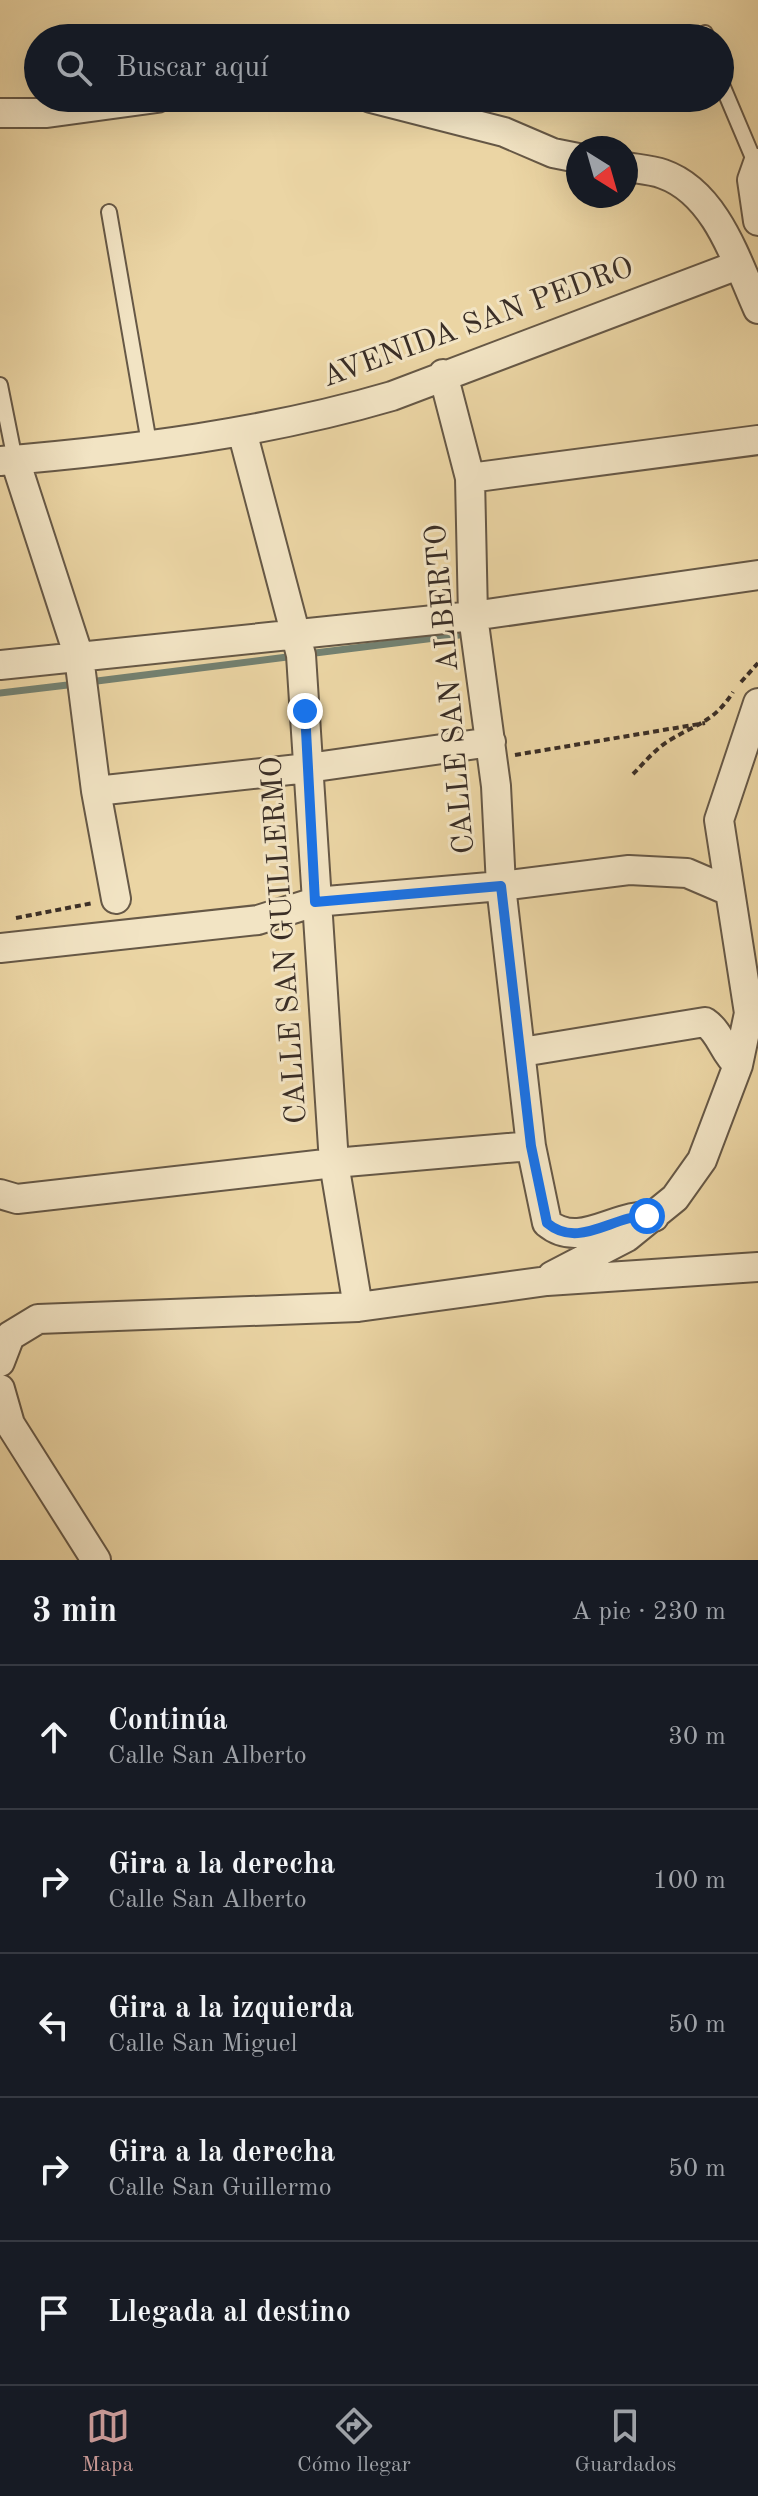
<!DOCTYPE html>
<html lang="es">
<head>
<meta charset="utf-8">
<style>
	body { margin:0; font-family:"Old Standard TT",serif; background:#242831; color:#f1f3f6 }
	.compass { position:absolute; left:566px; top:136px; width:72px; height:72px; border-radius:50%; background:#171b24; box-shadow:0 8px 32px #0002; rotate:143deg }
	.stop { position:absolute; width:24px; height:24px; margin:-18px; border:6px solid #1a73e8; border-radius:50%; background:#fff }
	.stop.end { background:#1a73e8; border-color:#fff; box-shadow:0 2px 8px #0008 }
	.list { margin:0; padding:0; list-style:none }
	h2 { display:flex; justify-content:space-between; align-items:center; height:104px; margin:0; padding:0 32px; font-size:34px }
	h2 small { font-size:26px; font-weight:400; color:#9ea1a6 }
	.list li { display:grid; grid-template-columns:52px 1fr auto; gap:24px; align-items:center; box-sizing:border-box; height:144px; padding:0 32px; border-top:2px solid #363941 }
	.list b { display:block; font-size:30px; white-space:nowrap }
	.list p { margin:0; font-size:26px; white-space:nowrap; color:#9ea1a6 }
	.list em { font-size:26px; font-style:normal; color:#9ea1a6 }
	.icon { flex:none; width:44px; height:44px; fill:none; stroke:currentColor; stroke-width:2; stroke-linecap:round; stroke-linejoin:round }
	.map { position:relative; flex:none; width:758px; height:1560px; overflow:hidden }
	.search { position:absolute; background:#171b24; box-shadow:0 8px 32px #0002; left:24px; right:24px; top:24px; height:88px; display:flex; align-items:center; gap:20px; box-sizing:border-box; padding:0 28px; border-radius:44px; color:#9ea1a6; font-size:30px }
	.sheet { height:824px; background:#171b24 }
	nav { display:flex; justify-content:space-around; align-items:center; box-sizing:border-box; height:112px; border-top:2px solid #363941; background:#171b24; font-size:22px; color:#9ea1a6 }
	nav a { display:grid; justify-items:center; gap:4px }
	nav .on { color:#c59692 }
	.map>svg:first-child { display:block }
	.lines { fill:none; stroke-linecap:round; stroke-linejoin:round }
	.stream { stroke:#738171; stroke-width:7 }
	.service-casing { stroke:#665846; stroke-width:18 }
	.minor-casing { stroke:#665846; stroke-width:32 }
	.path { stroke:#3a2e26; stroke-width:4; stroke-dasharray:6 4; stroke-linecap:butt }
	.service { stroke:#f2e4c4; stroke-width:14 }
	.minor { stroke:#f2e4c4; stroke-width:28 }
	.route { stroke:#1a73e8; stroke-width:10 }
	.labels { text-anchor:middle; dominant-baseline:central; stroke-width:6; stroke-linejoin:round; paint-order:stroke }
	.street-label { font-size:30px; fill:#3a2e26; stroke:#f2e4c4 }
</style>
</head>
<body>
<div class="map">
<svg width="758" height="1560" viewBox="0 0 758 1560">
	<rect width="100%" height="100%" fill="#ebd5a4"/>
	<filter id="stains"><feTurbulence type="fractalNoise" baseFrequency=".0025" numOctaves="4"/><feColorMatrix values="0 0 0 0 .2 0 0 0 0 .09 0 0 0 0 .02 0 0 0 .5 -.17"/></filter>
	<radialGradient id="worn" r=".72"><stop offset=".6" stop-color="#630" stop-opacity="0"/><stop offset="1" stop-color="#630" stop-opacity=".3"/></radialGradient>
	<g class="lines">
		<!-- stream -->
		<path class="stream" d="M307,654l160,-20
			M89,682l206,-26
			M0,693l76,-9"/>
		<!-- service casing -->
		<g class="service-casing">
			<path id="service" d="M705,33l2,5
				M720,80l36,85
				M109,212l40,231
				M0,385l15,75"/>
		</g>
		<!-- minor casing -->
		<g class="minor-casing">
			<path id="minor" d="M371,98l133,34 49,21 25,5
				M0,113h47l110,-15
				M758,163l-6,17 6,41
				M626,167c12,2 26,3 37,7 54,19 74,89 95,135
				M443,374l27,104 3,138 23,170 5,100 30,260 16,77c34,28 70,-12 107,-6
				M242,431l59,224 33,508 24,144
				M15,460l64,197 17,134 20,108
				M0,461c131,-11 266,-28 392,-65l346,-131
				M470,478l288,-38
				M0,665l473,-49 285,-41
				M96,791l212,-23 183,-26
				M0,948l258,-28 57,-18 186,-16 128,-16 58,3 42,18
				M522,1052l183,-30c16,11 18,30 33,43
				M0,1194l17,5 317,-36 197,-17
				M552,1276l75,-39 48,-39 27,-38 36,-95 11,-52 -30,-193 39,-117
				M0,1362l10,-26 28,-17 320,-12 189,-26 211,-14
				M0,1389l10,35 86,136"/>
		</g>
		<!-- path -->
		<path class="path" d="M741,682l17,-19
			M515,755l190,-32
			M633,774c11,-11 23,-26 37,-34 28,-17 44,-18 63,-48
			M16,918l77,-15"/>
		<!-- service -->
		<use href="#service" class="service"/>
		<!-- minor -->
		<use href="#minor" class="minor"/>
	</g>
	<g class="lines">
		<!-- route -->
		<path class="route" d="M305,711l10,191 186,-16 30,260 16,77c32,27 66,-8 100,-7"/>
	</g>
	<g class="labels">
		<!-- street labels -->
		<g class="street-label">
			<text transform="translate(478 323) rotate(-20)">AVENIDA SAN PEDRO</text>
			<text transform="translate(451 689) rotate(-95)">CALLE SAN ALBERTO</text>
			<text transform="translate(285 940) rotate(-94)">CALLE SAN GUILLERMO</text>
		</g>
	</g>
	<rect width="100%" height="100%" filter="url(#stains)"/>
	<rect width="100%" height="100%" fill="url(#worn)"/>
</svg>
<svg class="compass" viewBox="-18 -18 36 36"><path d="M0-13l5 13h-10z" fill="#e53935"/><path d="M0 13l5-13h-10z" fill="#9ea1a6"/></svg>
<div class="stop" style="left:647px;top:1216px"></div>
<div class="stop end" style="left:305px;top:711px"></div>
<div class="search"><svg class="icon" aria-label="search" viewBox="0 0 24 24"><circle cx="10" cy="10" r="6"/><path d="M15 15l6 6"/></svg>Buscar aquí</div>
</div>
<section class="sheet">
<h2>3 min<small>A pie · 230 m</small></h2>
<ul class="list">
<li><svg class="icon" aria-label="ahead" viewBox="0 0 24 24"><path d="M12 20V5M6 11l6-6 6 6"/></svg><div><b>Continúa</b><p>Calle San Alberto</p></div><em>30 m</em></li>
<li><svg class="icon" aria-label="right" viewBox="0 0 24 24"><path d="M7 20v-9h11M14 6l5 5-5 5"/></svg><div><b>Gira a la derecha</b><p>Calle San Alberto</p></div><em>100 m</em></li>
<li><svg class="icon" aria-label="left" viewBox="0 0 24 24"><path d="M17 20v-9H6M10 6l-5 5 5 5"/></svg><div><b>Gira a la izquierda</b><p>Calle San Miguel</p></div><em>50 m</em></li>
<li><svg class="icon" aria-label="right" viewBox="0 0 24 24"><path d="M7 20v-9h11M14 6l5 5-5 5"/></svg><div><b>Gira a la derecha</b><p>Calle San Guillermo</p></div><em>50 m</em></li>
<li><svg class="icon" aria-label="arrive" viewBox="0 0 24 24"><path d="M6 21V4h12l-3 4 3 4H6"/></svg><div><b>Llegada al destino</b></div></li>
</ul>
</section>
<nav>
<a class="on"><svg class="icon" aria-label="map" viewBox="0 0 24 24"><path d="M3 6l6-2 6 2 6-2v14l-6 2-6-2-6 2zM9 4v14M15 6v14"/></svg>Mapa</a>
<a><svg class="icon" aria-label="directions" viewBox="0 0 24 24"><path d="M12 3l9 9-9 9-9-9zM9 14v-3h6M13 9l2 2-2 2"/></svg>Cómo llegar</a>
<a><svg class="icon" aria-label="saved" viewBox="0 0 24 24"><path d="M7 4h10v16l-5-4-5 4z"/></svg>Guardados</a>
</nav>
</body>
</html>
